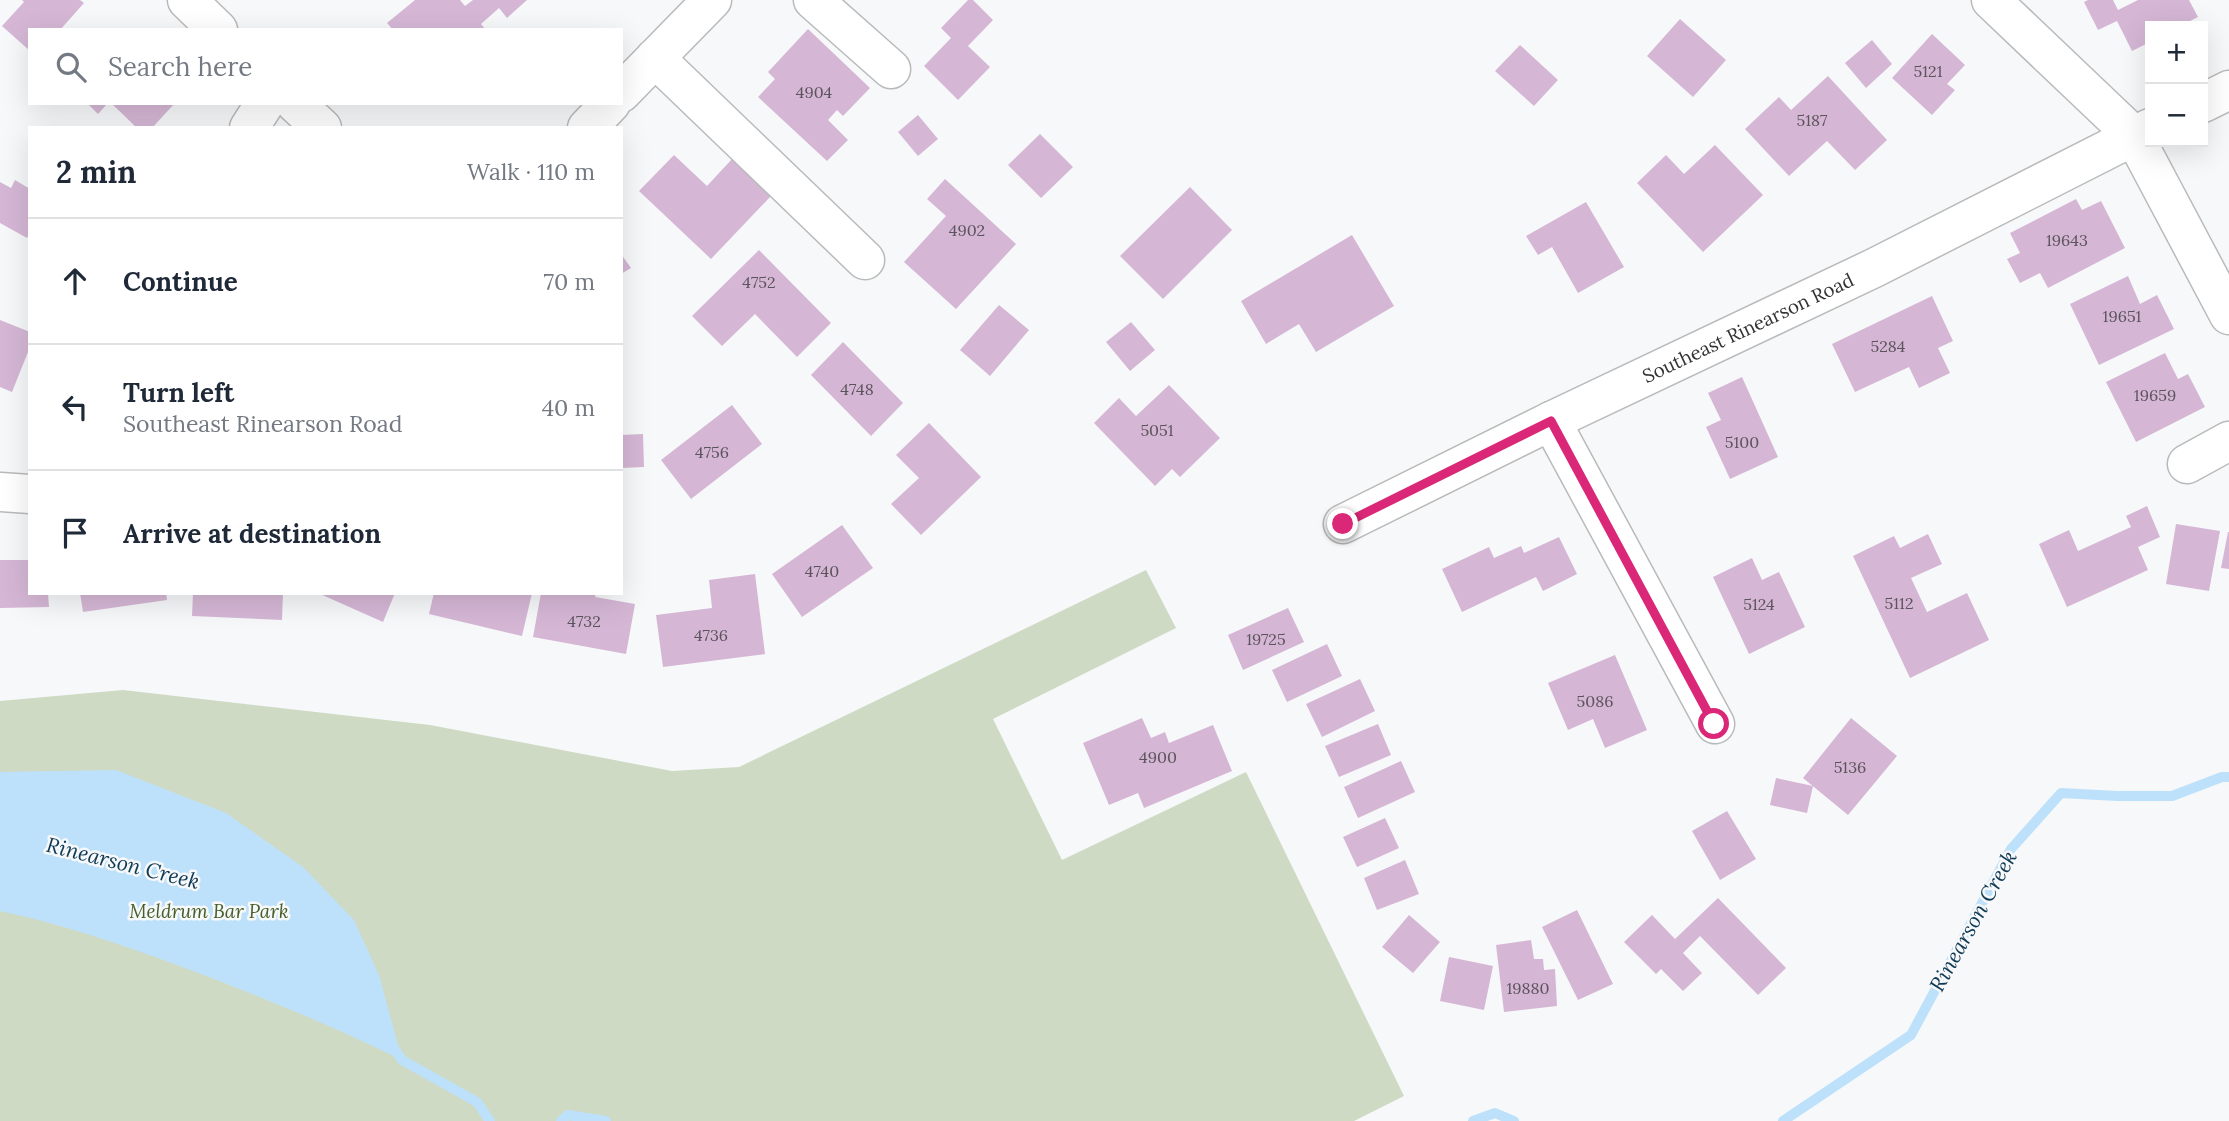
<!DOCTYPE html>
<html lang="en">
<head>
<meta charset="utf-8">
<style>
	body { margin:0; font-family:Lora,serif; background:#f2f2f3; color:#1f2937 }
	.controls { position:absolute; right:21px; top:21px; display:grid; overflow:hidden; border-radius:0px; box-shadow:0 7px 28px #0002 }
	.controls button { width:63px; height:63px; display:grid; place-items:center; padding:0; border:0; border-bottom:2px solid #e0e1e3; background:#fff; color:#1f2937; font:35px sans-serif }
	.stop { position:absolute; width:21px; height:21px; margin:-16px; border:5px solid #db2777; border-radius:50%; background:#fff }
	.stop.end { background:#db2777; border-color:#fff; box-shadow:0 2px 7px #0008 }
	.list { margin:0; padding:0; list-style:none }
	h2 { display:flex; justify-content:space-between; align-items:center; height:91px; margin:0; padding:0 28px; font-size:30px }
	h2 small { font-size:23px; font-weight:400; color:#747a83 }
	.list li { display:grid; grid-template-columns:46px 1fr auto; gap:21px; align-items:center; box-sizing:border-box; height:126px; padding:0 28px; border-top:2px solid #e0e1e3 }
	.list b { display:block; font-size:26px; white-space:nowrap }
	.list p { margin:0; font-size:23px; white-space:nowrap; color:#747a83 }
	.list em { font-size:23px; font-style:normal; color:#747a83 }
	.icon { flex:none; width:38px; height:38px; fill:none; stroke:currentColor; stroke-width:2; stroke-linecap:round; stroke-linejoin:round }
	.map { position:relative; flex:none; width:2229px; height:1121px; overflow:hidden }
	.search { position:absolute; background:#fff; box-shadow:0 7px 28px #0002; left:28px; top:28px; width:595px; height:77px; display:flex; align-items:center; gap:18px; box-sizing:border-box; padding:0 24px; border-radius:0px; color:#747a83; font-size:26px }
	.panel { position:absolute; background:#fff; box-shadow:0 7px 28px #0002; left:28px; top:126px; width:595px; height:469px; border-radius:0px }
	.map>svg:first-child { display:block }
	.green { fill:#cedac4 }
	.water { fill:#bde1fb }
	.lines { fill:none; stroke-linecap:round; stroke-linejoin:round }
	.stream { stroke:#bde1fb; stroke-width:10 }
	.building { fill:#d5b7d5 }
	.minor-casing { stroke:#b9babb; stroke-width:41 }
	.minor { stroke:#fff; stroke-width:38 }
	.route { stroke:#db2777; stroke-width:9 }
	.labels { text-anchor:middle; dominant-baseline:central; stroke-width:5; stroke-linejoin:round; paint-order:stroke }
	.number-label { font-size:16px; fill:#5c545c }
	.street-label { font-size:19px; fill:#333334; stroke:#f7f8f9 }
	.park-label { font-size:19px; font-style:italic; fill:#455e2b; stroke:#f7f8f9 }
	.water-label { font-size:21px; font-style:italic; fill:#0f3a55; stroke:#f7f8f9 }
</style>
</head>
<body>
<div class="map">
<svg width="2229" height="1121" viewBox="0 0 2229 1121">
	<rect width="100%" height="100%" fill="#f7f8f9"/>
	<!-- green -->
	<path class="green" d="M1146,570l30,58 -183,91 69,141 184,-88 158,324 -50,25h-1354v-420l123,-11 307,35 242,46 67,-4z"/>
	<!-- water -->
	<path class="water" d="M116,770l110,43 77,54 51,53 25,55 23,85c-65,-32 -131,-59 -198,-85 -67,-25 -133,-49 -204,-64v-139z"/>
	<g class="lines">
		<!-- stream -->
		<path class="stream" d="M394,1048l8,12 75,42 13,19
			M561,1121l7,-6 38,6
			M1473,1121l22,-8 19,8
			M1783,1121l128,-86 100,-186 50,-56 56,3h55l50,-19h7"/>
	</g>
	<!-- building -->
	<path class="building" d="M22,0h58l4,3 -24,27h-30v21l-28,-25 22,-24z
		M415,0h45l5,6 8,-6h54l-20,18 -8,-10 -18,16 5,6h-93l-6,-7z
		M968,0h5l20,20 -25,26 22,21 -32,33 -34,-34 27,-28 -10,-10z
		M2088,0h25l5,10 20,-10h51l9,17 -18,9h-30v16l-18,9 -15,-30 -19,9 -14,-28z
		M1680,19l46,41 -33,37 -46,-41z
		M808,29l62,59 -27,28 -6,-6 -9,10 20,20 -21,21 -69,-64 17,-18 -7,-7z
		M1932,34l33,31 -18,19 8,6 -23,25 -40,-37z
		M1872,40l20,24 -26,24 -21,-25z
		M1520,45l38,35 -24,26 -39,-35z
		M1828,76l59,64 -32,30 -28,-29 -38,35 -44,-47 34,-32 12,13z
		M87,103h21l-10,11z
		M111,103h64l-23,25h-15z
		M918,115l20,24 -20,17 -20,-24z
		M1040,134l33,33 -32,31 -33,-33z
		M1715,145l48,50 -60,57 -66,-69 29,-28 18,19z
		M674,155l33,31 25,-27 39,37 -60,63 -72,-68z
		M945,179l71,65 -60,65 -52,-47 42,-46 -19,-17z
		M15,180l15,9v44l-3,5 -27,-15v-41l11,6z
		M1190,187l42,43 -69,69 -43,-43z
		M2076,199l6,11 19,-9 24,47 -77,40 -8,-15 -20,10 -13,-24 13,-6 -10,-20z
		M1586,202l38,65 -46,26 -26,-46 -14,8 -12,-19z
		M1352,235l42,71 -78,46 -17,-28 -33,20 -25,-43z
		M759,250l72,73 -34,34 -42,-43 -33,32 -30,-30z
		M621,254l10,14 -10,6z
		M2128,276l12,28 17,-9 17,34 -75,36 -29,-61z
		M1932,296l21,45 -15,7 12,25 -31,15 -10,-21 -54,25 -23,-48z
		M999,305l30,25 -39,46 -30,-26z
		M0,320l30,12v15l-18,45 -12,-5z
		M1131,322l24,28 -25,21 -24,-29z
		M843,342l60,61 -32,33 -60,-61z
		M2165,353l13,26 10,-5 17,33 -69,35 -30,-60z
		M1742,377l36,80 -48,22 -24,-52 15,-7 -13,-27z
		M1169,385l51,53 -40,39 -8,-8 -17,17 -61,-63 25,-25 17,18z
		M732,405l30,39 -71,55 -30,-39z
		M929,423l52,54 -60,58 -30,-31 28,-26 -23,-23z
		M643,434l1,33 -23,1v-33z
		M2147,506l13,31 -22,10 10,23 -81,37 -28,-63 30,-14 9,21 53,-24 -5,-11z
		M2176,524l44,7 -11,60 -43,-7z
		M842,525l31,43 -71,49 -30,-43z
		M2228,532h1v37l-8,-1z
		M1928,534l14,30 -31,14 16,34 40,-19 22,47 -79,38 -57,-122 41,-20 6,12z
		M1559,537l18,37 -34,17 -7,-14 -74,35 -20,-43 47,-22 5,11 27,-12 3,7z
		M1752,558l10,22 17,-8 26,55 -56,27 -36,-77z
		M0,560h30v33h18l1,14 -49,1z
		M755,574l10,80 -102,13 -7,-52 56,-7 -3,-28z
		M80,593h86l1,7 -84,12z
		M193,593h90l-1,27 -90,-4z
		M318,593h77l-12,29z
		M434,593h98l-10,43 -93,-22z
		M541,593h55l-1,4 40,7 -9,50 -93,-17z
		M1288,608l16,34 -61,28 -15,-35z
		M1327,644l15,32 -55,26 -15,-32z
		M1615,655l32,75 -42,18 -12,-29 -25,11 -20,-47z
		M1360,679l15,32 -53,26 -16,-33z
		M1142,718l9,20 14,-6 4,11 44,-18 19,46 -88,37 -6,-15 -29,12 -26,-62z
		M1851,718l46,38 -49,59 -45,-37z
		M1378,724l13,31 -52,22 -14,-31z
		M1401,761l14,31 -57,26 -14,-31z
		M1776,778l37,8 -6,27 -37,-8z
		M1727,811l29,48 -36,21 -28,-49z
		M1385,818l14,30 -42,19 -14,-30z
		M1405,860l14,34 -42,16 -13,-32z
		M1718,898l68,70 -28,27 -58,-59 -17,17 19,20 -19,18 -22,-22 -5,5 -32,-32 28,-27 23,24z
		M1577,910l36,74 -35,16 -36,-73z
		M1409,915l31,27 -27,31 -31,-26z
		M1531,940l3,19h9l1,11 11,-1 2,37 -53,6 -8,-67z
		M1449,957l44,9 -9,44 -44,-9z"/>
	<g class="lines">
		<!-- minor casing -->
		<g class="minor-casing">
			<g id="minor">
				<path d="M187,0l31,30"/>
				<path d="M813,0l78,69"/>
				<path d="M1991,0l143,136 95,179"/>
				<path d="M655,58l210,202"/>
				<path d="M621,93l91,-93"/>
				<path d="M295,103l27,25"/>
				<path d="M2203,103l26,-13"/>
				<path d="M249,128l16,-25"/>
				<path d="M587,128l24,-25"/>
				<path d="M1551,421l164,303"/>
				<path d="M2187,464l42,-23"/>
				<path d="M0,492l30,2"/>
				<path id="s1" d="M1343,524l208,-103 323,-153 276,-140"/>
			</g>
		</g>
		<!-- minor -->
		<use href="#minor" class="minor"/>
	</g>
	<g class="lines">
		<!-- route -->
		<path class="route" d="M1343,524l208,-103 163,303"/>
	</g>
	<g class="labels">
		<!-- number labels -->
		<g class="number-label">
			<text x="1928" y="71">5121</text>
			<text x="814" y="92">4904</text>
			<text x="1812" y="120">5187</text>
			<text x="967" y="230">4902</text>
			<text x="2067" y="240">19643</text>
			<text x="759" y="282">4752</text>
			<text x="2122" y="316">19651</text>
			<text x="1888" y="346">5284</text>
			<text x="857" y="389">4748</text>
			<text x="2155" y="395">19659</text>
			<text x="1157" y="430">5051</text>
			<text x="1742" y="442">5100</text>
			<text x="712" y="452">4756</text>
			<text x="822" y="571">4740</text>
			<text x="1899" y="603">5112</text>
			<text x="1759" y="604">5124</text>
			<text x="584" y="621">4732</text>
			<text x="711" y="635">4736</text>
			<text x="1266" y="639">19725</text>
			<text x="1595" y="701">5086</text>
			<text x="1158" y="757">4900</text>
			<text x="1850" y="767">5136</text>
			<text x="1528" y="988">19880</text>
		</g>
		<!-- street labels -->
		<g class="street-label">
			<text stroke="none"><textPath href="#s1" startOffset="450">Southeast Rinearson Road</textPath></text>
		</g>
		<!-- park labels -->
		<g class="park-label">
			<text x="209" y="911">Meldrum Bar Park</text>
		</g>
		<!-- water labels -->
		<g class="water-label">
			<text transform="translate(123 863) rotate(14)">Rinearson Creek</text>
			<text transform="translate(1973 921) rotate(-61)">Rinearson Creek</text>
		</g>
	</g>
</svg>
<div class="controls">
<button>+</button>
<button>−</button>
</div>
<div class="stop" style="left:1714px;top:724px"></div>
<div class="stop end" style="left:1343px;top:524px"></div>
<div class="search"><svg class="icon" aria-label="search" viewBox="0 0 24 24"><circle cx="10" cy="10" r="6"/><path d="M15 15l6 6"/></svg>Search here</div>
<section class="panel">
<h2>2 min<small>Walk · 110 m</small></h2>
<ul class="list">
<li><svg class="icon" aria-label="ahead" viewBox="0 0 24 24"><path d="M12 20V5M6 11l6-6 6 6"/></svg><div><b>Continue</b></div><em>70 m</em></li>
<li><svg class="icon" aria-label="left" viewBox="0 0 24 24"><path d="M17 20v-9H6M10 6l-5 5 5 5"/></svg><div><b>Turn left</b><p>Southeast Rinearson Road</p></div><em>40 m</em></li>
<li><svg class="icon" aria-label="arrive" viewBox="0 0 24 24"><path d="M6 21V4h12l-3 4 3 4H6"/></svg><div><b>Arrive at destination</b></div></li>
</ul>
</section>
</div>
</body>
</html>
